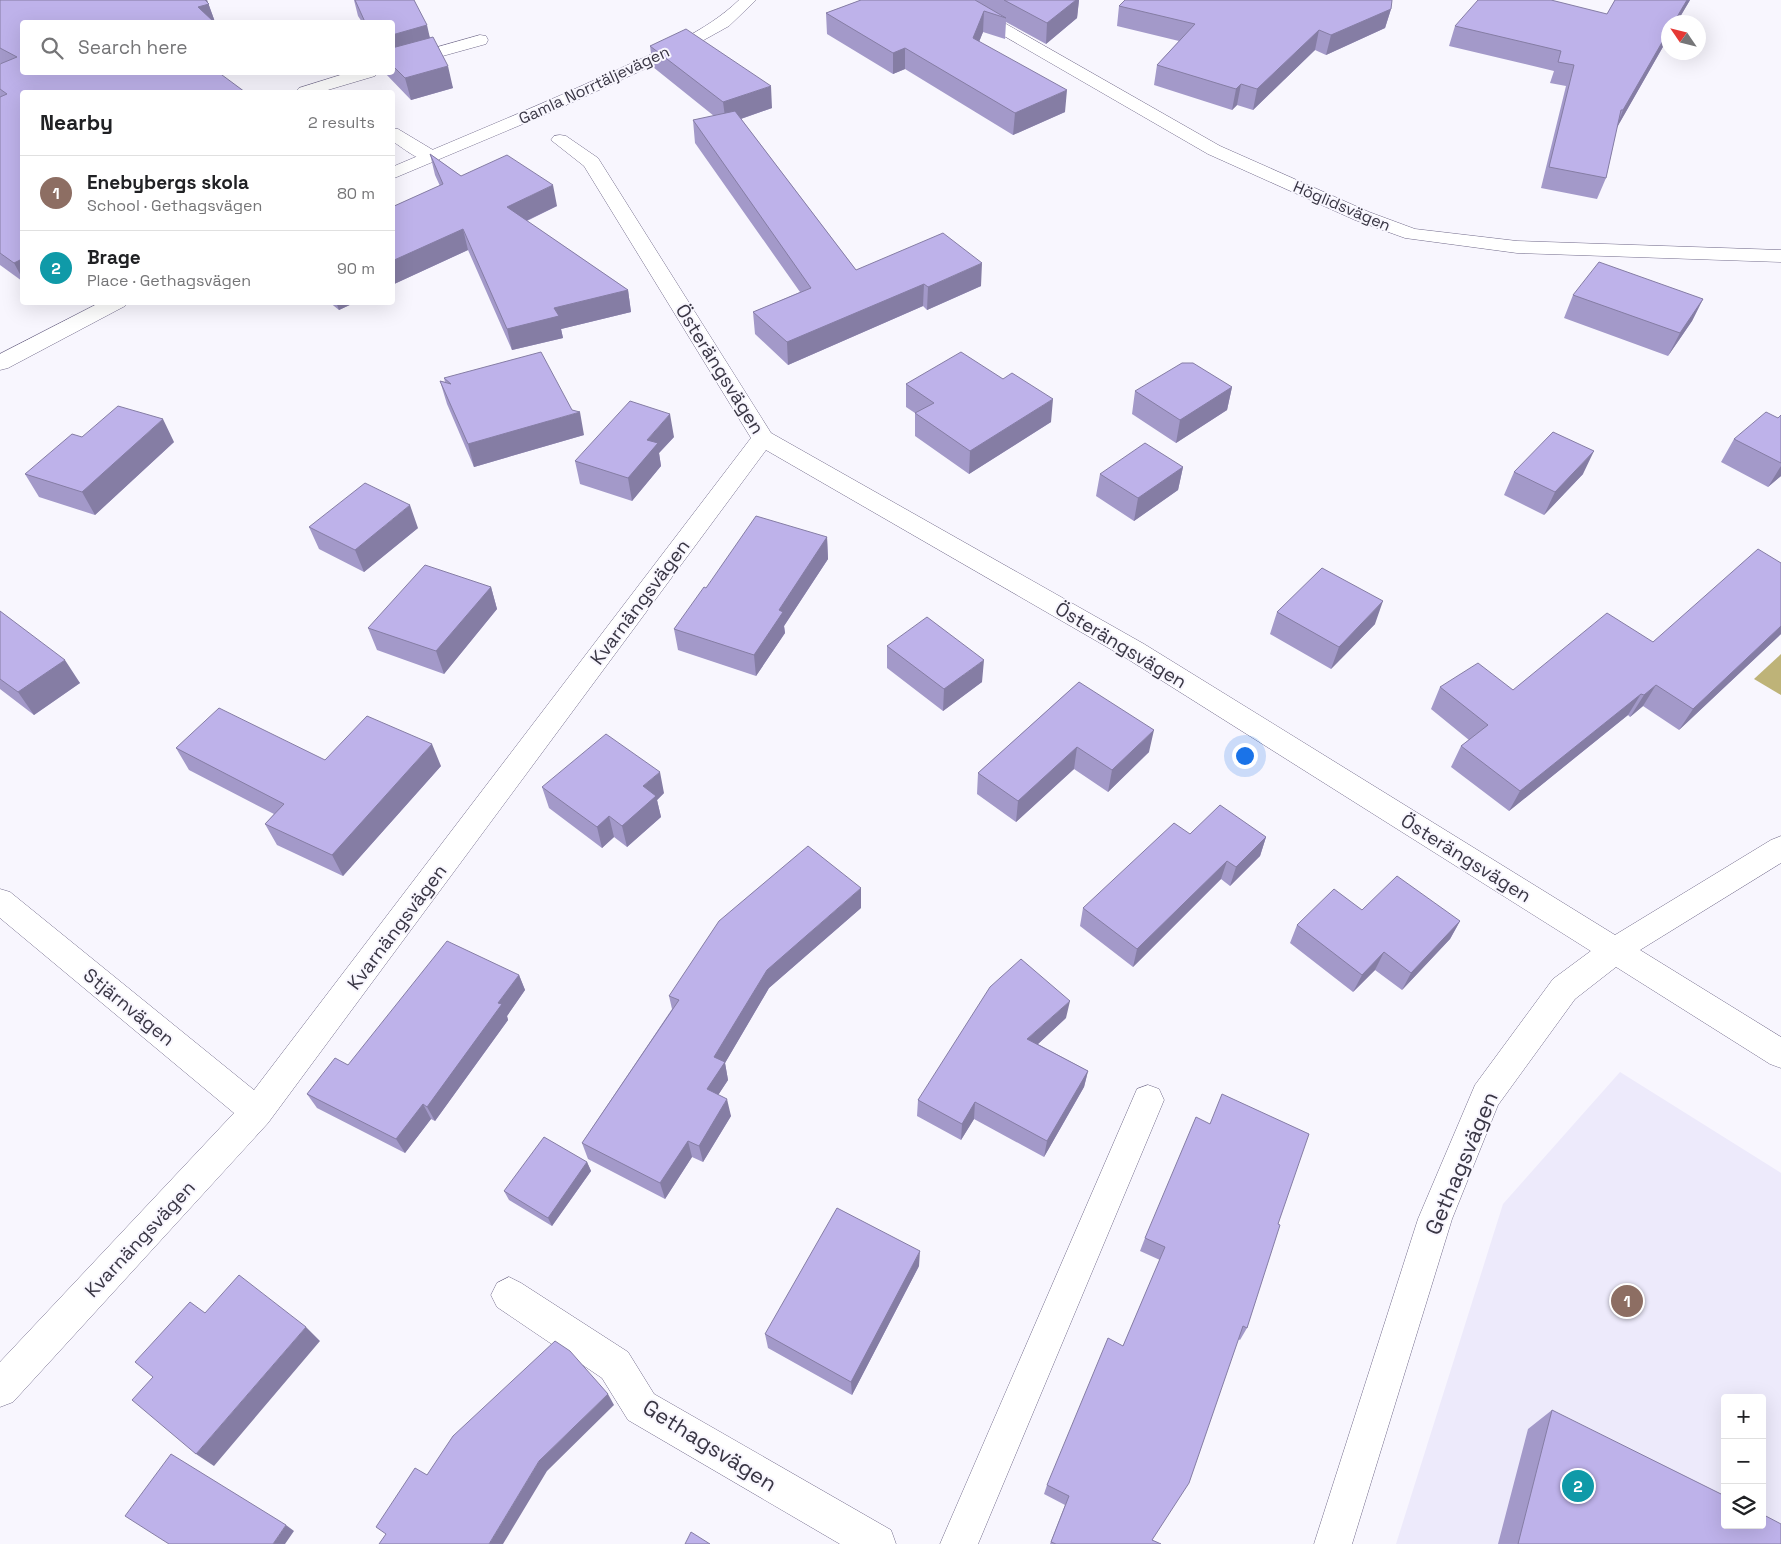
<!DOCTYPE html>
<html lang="en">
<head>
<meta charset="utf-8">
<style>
	body { margin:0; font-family:"Space Grotesk",sans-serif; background:#f2f2f2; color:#202124 }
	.controls { position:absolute; right:15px; bottom:15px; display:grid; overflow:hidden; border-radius:5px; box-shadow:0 5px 20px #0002 }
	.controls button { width:45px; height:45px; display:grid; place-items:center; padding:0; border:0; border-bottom:1px solid #e0e0e0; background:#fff; color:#202124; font:25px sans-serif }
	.compass { position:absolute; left:1661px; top:15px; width:45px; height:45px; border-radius:50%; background:#fff; box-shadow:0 5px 20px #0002; rotate:305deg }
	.you { position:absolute; left:1244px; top:755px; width:18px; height:18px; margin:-12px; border:4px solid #fff; border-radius:50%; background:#1a73e8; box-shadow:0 0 0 8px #1a73e833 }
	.badge { display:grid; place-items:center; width:32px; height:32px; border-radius:50%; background:#d93025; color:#fff; font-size:16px; font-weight:700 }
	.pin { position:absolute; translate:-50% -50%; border:2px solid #fff; box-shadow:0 1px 5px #0006 }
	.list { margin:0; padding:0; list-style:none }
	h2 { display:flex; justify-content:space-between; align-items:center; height:65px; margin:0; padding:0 20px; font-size:21px }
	h2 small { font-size:16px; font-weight:400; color:#757577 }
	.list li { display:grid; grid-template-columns:32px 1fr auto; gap:15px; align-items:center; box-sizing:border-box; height:75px; padding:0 20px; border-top:1px solid #e0e0e0 }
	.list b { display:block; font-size:19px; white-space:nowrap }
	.list p { margin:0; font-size:16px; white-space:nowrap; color:#757577 }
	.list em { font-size:16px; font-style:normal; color:#757577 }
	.icon { flex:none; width:28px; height:28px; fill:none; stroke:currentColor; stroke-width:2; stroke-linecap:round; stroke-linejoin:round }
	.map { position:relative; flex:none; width:1781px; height:1544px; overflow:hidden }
	.search { position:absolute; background:#fff; box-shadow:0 5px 20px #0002; left:20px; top:20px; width:375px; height:55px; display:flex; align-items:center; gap:12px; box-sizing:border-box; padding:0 18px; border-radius:5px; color:#757577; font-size:19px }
	.panel { position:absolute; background:#fff; box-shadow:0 5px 20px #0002; left:20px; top:90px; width:375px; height:215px; border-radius:5px }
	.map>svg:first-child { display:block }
	.built { fill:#edeafb; fill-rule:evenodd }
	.water { fill:#beb378 }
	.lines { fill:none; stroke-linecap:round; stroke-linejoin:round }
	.pedestrian-casing { stroke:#726b8b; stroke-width:1 }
	.minor-casing { stroke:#726b8b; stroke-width:1 }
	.tertiary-casing { stroke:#726b8b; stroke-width:1 }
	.pedestrian { fill:#fff; fill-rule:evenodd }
	.minor { fill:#fff; fill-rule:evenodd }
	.tertiary { fill:#fff; fill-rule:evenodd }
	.wall { fill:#a399c9 }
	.shaded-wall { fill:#857da4 }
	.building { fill:#beb2ea; stroke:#857da4 }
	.labels { text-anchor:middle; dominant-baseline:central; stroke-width:4; stroke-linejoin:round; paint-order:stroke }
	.far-street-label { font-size:16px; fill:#393644; stroke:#f8f6fe }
	.street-label { font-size:19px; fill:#393644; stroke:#f8f6fe }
	.near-street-label { font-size:22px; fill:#393644; stroke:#f8f6fe }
</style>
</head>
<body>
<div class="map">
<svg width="1781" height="1544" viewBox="0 0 1781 1544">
	<rect width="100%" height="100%" fill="#f8f6fe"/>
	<!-- built -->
	<path class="built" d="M1620,1072l161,101v371h-385l107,-340zM1725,1398h37v127h-37z"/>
	<!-- water -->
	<path class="water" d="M1781,654v41l-27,-16z"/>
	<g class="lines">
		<!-- pedestrian casing -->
		<g class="pedestrian-casing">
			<path id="pedestrian" d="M1614,938l11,4 4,9 -4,9 -50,39 -77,106 -46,114 -100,325h-38l104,-325 57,-134 78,-106 50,-37z"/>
		</g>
		<!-- minor casing -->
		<g class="minor-casing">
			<path id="minor" d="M940,0h22l9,4 249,142 149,66 46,17 102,12 264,9v12l-264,-9 -112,-15 -50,-18 -147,-66 -249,-144 -17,-7z
				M480,35l6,1 2,4 -2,4 -94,26v-10z
				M350,72h27l-2,4 -54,16h-25l3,-4z
				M392,128l6,1 40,24 2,4 -2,4c-16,4 -33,-12 -46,-20z
				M560,135l6,1 32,22 173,275 373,211 471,291 156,-95 10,-4v27l-141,87 141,87v31l-11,-4 -644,-406 -360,-208 -498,673 -255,279 -13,5v-45l234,-249 -234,-195v-29l10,3 244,198 497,-652 -167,-272 -33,-26 3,-4z
				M1148,1085l11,4 5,11 -186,444h-38l197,-455z
				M509,1277l12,6 107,69 26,42 237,136 5,14h-56l-212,-124 -26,-42 -105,-71 -6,-12 6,-12z"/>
		</g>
		<!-- tertiary casing -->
		<g class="tertiary-casing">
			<path id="tertiary" d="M739,0h17l-27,26 -45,25 -135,62 -157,66v-12c75,-32 151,-63 225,-97 42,-20 88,-37 122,-70z
				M101,302h27l-3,4 -117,62 -8,2v-16z"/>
		</g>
		<!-- pedestrian -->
		<use href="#pedestrian" class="pedestrian"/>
		<!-- minor -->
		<use href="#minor" class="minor"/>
		<!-- tertiary -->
		<use href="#tertiary" class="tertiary"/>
	</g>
	<!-- wall -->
	<path class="wall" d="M0,0h207l8,22 -193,50h203l-5,2 -198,18v189l-22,-16v-201h1l-1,-1z
		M354,0h60l16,38 23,50 -42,12 -27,-28h8v-50h-30l-4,-6z
		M861,0h218l-2,18 -31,26 -40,-22 -1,17 -22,-7 -4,10 86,70 -52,23 -108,-66 -12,5 -66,-40 -1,-21z
		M1615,0h75l-13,22h-9v16l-51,89 -11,51 -9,21 -56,-11 25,-102 -16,-3 4,-12 -105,-25 6,-20 152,-12z
		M1119,6l272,3 -6,19 -59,27 -11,-5 -62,60 -16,-5 -5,5 -78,-25 3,-20 22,-24 -62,-15z
		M650,46l122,62 -31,11 115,151 125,16 -54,24 -4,-4 -135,59 -33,-31 -2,-22 47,-20 -105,-149 -2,-23 21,-4 -61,-49z
		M430,154l31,22 96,30 -30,15 101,69 3,22 -70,17 2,9 -51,12 -44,-100 -76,35v-78l48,-21 -5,-11z
		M1573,295l130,4 -11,22 -24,35 -104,-38z
		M329,302h27l-17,8z
		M444,378l140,57 -110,32 -27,-63 -7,-23 5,1z
		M1003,379l48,43 -82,52 -54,-38v-23l-9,-6v-23z
		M1232,387l-5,23 -51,33 -44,-29 3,-23z
		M1781,415v61l-13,11 -47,-25 13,-23 44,-21z
		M82,437l92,5 -79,73 -56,-18 -14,-23z
		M674,437l-15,16 2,13 -29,35 -52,-17 -5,-23z
		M1183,467l-5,23 -44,31 -38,-25 4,-22z
		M1514,472l69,2 -39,41 -40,-20z
		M309,527l109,1 -54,44 -45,-23z
		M827,537l1,22 -44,67 1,7 -29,43 -78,-26 -4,-21 32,-41z
		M1781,563v71l-102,96 -36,-24 -13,11 -2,-2 -119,96 -58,-44 10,-21 8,-6 -38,-31 9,-22 73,3 140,-48z
		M491,587l6,22 -53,65 -67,-24 -9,-22z
		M0,611l80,72 -46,32 -34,-26z
		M1277,612l98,12 -44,45 -61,-35z
		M887,646l95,36 -39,29 -56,-43z
		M1079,682l70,70 -41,40 -34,-23 -58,53 -39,-28 1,-21z
		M176,748l149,12 116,6 -98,110 -66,-31 -12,-21 9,-10 -85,-44z
		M542,787l122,6 -7,7 4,17 -34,30 -13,-10 -12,11 -53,-40z
		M1190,834l76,3 -6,19 -30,30 -9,-7 -88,88 -53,-41 3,-18z
		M861,908l-92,80 -44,75 3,17 -10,15 13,21 -28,46 -11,-5 -27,42 -77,-40 -6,-16 90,-134 -3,-13z
		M1362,910l98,11 -10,18 -48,51 -27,-20 -22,22 -63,-49 7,-18z
		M519,975l6,15 -18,26 1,4 -73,101 -4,-2 -26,34 -88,-45 -10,-14 41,-29z
		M1066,1018l-28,26 50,27 -4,16 -40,70 -70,-38 -13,21 -44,-24 1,-16z
		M587,1162l4,9 -39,55 -43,-26 -5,-9z
		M1278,1224l-31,104 -7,12 -2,-1 -86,201 9,4h-111l15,-39 -21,-11 3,-9 76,-139 37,-86 -20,-9 5,-13z
		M919,1266l-67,129 -84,-47 -3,-14z
		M1552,1410l229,134h-283l30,-115z"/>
	<!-- shaded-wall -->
	<path class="shaded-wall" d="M204,0h3l8,22h-11l-6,-15z
		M1076,0h3l-2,18 -31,26 1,-21z
		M1687,0h3l-13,22h-3z
		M1391,9l-6,19 -59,27 5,-20z
		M984,11l-1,21 -11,27 1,-21z
		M427,25l5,22 -40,11v-23z
		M1319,30l-4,20 -62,60 4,-21z
		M1668,32v6l-53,93 8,-21z
		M905,48v21l-12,5v-21z
		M448,66l5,22 -42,12 -6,-22z
		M1241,84l-4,21 -5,5 4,-21z
		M771,86l1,22 -46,16 -3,-22z
		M1067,90l-2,22 -52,23 2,-22z
		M553,185l4,21 -46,22 -4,-21z
		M463,229l5,21 -76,35v-24z
		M22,259v19l-8,-15z
		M982,263l-1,23 -54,24 1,-23z
		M924,284l-1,22 -135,59 -1,-23z
		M628,290l3,22 -70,17 2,9 -51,12 -5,-21 47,-21z
		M1703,299l-11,22 -24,35 12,-23z
		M336,302h20l-17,8z
		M1232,387l-5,23 -51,33 4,-23z
		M1053,399l-2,23 -82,52 1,-23z
		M580,412l4,23 -110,32 -6,-23z
		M670,414l4,23 -15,16 2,13 -29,35 -4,-23 19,-38z
		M163,419l11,23 -79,73 -13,-23z
		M1594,451l-11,23 -39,41 11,-23z
		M1781,466v10l-13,11z
		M1183,467l-5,23 -44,31 4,-23z
		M410,505l8,23 -54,44 -9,-22z
		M827,537l1,22 -44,67 1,7 -29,43 -2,-21 25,-45z
		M491,587l6,22 -53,65 -8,-23z
		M1383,601l-8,23 -44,45 8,-22z
		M1781,626v8l-102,96 14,-21z
		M65,660l15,23 -46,32 -16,-23z
		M984,660l-2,22 -39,29 1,-22z
		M1656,685l-13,21 -13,11 14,-22z
		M1641,694l-13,21 -119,96 11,-20z
		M1154,730l-5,22 -41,40 4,-22z
		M432,744l9,22 -98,110 -11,-21z
		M1077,747l-3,22 -58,53 2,-21z
		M660,772l4,21 -7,7 4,17 -34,30 -5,-21 21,-40z
		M609,816l5,21 -12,11 -5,-21z
		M1266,837l-6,19 -30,30 6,-19z
		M1227,861l-6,18 -88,88 4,-18z
		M861,888v20l-92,80 -44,75 3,17 -17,26 -4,-17 7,-32 53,-87z
		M1460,921l-10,18 -48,51 9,-17z
		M1384,952l-9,18 -22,22 9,-17z
		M519,975l6,15 -18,26 1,4 -73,101 -8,-14 71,-104z
		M1070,1001l-4,17 -41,38 2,-17z
		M1088,1071l-4,16 -40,70 3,-16z
		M727,1099l4,17 -28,46 -4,-16z
		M975,1102l-1,17 -13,21 1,-16z
		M423,1104l8,15 -26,34 -9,-14z
		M688,1141l4,16 -27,42 -5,-16z
		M587,1162l4,9 -39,55 -4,-8z
		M920,1251l-1,15 -67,129 -1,-13z
		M306,1327l14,14 -106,125 -18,-12z
		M608,1394l6,11 -67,66 -44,73h-14l50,-83z
		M286,1525l8,6 -9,13h-12z"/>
	<!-- building -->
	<path class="building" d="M0,0h205l4,4 -11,3 16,15h-192v50h196l27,20h-223v167l-8,4 -14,-10v-156l7,-3 -7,-5v-25l17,-7 -17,-9z
		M355,0h59l13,25 -35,10v-13h-27z
		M861,0h114l31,18 -22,-7 -11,27 94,52 -52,23 -110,-65 -12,5 -67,-40z
		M1004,0h72l-29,23z
		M1125,0h267l-1,9 -60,26 -12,-5 -62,59 -16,-5 -5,5 -79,-24 38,-41 -76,-18z
		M1478,0h73l56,14 8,-14h72l-13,22h-6v10l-45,78h-2l-15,68 -57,-11 25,-102 -16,-3 3,-11 -106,-25z
		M686,29l85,57 -48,16 -73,-56z
		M433,37l15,29 -43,12 -13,-13v-17z
		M735,111l121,159 87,-37 39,30 -54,24 -4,-3 -137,58 -34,-30 58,-24 -118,-168z
		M430,154l31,22 46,-21 46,30 -46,22 121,83 -74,18 5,8 -52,13 -44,-100 -71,32v-54l51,-23z
		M1599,262l104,37 -23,34 -107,-38z
		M541,352l31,58 8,2 -112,32 -28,-63 11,3 -7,-6z
		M961,352l42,27 9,-6 41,26 -83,52 -55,-38 19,-10 -28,-19z
		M1182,363h11l39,24 -52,33 -45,-29z
		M630,401l40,13 -23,26 11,3 -30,35 -53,-17z
		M118,406l45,13 -81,73 -57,-18 47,-40 10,3z
		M1766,412l12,6 3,-3v48l-47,-24z
		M1553,432l41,19 -39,41 -41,-20z
		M1145,443l38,24 -45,31 -38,-24z
		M365,483l45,22 -55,45 -46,-23z
		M756,516l71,21 -48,73 4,2 -29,43 -80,-26 30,-42 2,1z
		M1758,549l23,14v63l-88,83 -37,-24 -12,10 -3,-1 -121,97 -59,-45 27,-21 -48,-38 38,-24 35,27 94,-77 46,29z
		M425,565l66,22 -55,64 -68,-23z
		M1322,568l61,33 -44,46 -62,-35z
		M0,611l65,49 -47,32 -18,-13z
		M927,617l57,43 -40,29 -57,-43z
		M1079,682l75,48 -42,40 -35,-23 -59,54 -40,-28z
		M219,708l106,52 42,-44 65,28 -100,111 -67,-31 19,-20 -108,-56z
		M606,734l54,38 -17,14 13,10 -34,30 -13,-10 -12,11 -55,-40z
		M1220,805l46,32 -30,30 -9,-6 -90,88 -54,-41 91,-85 16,11z
		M808,846l53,42 -94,82 -53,87 11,5 -18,27 20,10 -28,47 -11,-5 -28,42 -78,-40 97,-143 -10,-4 50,-75z
		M1397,876l63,45 -49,52 -27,-21 -22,23 -65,-50 37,-36 28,21z
		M447,941l72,34 -21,28 4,1 -75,103 -4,-3 -27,35 -89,-45 28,-36 13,7z
		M1021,959l49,42 -43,38 61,32 -41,70 -72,-39 -13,22 -44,-24 72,-113z
		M1222,1094l87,40 -31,90 2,1 -33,103 -4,-2 -54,157 -37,57 9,4h-105l-5,-2 18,-46 -22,-11 61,-147 15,8 42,-99 -20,-9 51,-121 14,7z
		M544,1137l43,25 -39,56 -44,-27z
		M837,1208l83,43 -69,131 -86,-48z
		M239,1275l67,52 -110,127 -64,-54 21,-23 -18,-15 55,-60 15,11z
		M555,1341l15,10 38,43 -69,67 -50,83h-110l7,-10 -10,-7 39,-59 12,7 26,-39z
		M1552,1410l173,86v29h37v-11l19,10v20h-263z
		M171,1454l115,71 -13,19h-104l-44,-28z
		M691,1532l19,12h-25z"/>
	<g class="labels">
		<!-- far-street labels -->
		<g class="far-street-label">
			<text transform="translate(594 85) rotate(-25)">Gamla Norrtäljevägen</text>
			<text transform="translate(1342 206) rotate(23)">Höglidsvägen</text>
		</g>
		<!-- street labels -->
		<g class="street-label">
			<text transform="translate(720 369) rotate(58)">Österängsvägen</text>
			<text transform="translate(640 602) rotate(-53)">Kvarnängsvägen</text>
			<text transform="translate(1121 645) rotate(31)">Österängsvägen</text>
			<text transform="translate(1466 858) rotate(32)">Österängsvägen</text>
			<text transform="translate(397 927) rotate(-53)">Kvarnängsvägen</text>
			<text transform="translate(129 1007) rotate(39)">Stjärnvägen</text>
			<text transform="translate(140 1239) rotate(-47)">Kvarnängsvägen</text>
		</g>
		<!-- near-street labels -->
		<g class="near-street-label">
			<text transform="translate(1461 1163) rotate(-67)">Gethagsvägen</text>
			<text transform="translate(710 1445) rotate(32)">Gethagsvägen</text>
		</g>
	</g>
</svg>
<div class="controls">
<button>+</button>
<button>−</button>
<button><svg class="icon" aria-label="layers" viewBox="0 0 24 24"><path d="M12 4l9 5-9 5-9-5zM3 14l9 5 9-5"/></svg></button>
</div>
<svg class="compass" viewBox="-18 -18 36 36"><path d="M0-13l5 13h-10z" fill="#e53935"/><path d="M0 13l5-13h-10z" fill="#757577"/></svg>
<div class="you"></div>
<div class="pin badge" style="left:1627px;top:1301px;background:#8d6e63">1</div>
<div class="pin badge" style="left:1578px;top:1486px;background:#0f9aa8">2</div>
<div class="search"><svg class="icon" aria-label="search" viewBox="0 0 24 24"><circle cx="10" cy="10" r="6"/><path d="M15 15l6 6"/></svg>Search here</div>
<section class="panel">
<h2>Nearby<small>2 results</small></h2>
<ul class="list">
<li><span class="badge" style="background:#8d6e63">1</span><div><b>Enebybergs skola</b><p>School · Gethagsvägen</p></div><em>80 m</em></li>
<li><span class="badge" style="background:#0f9aa8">2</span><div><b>Brage</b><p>Place · Gethagsvägen</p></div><em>90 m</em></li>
</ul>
</section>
</div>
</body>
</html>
